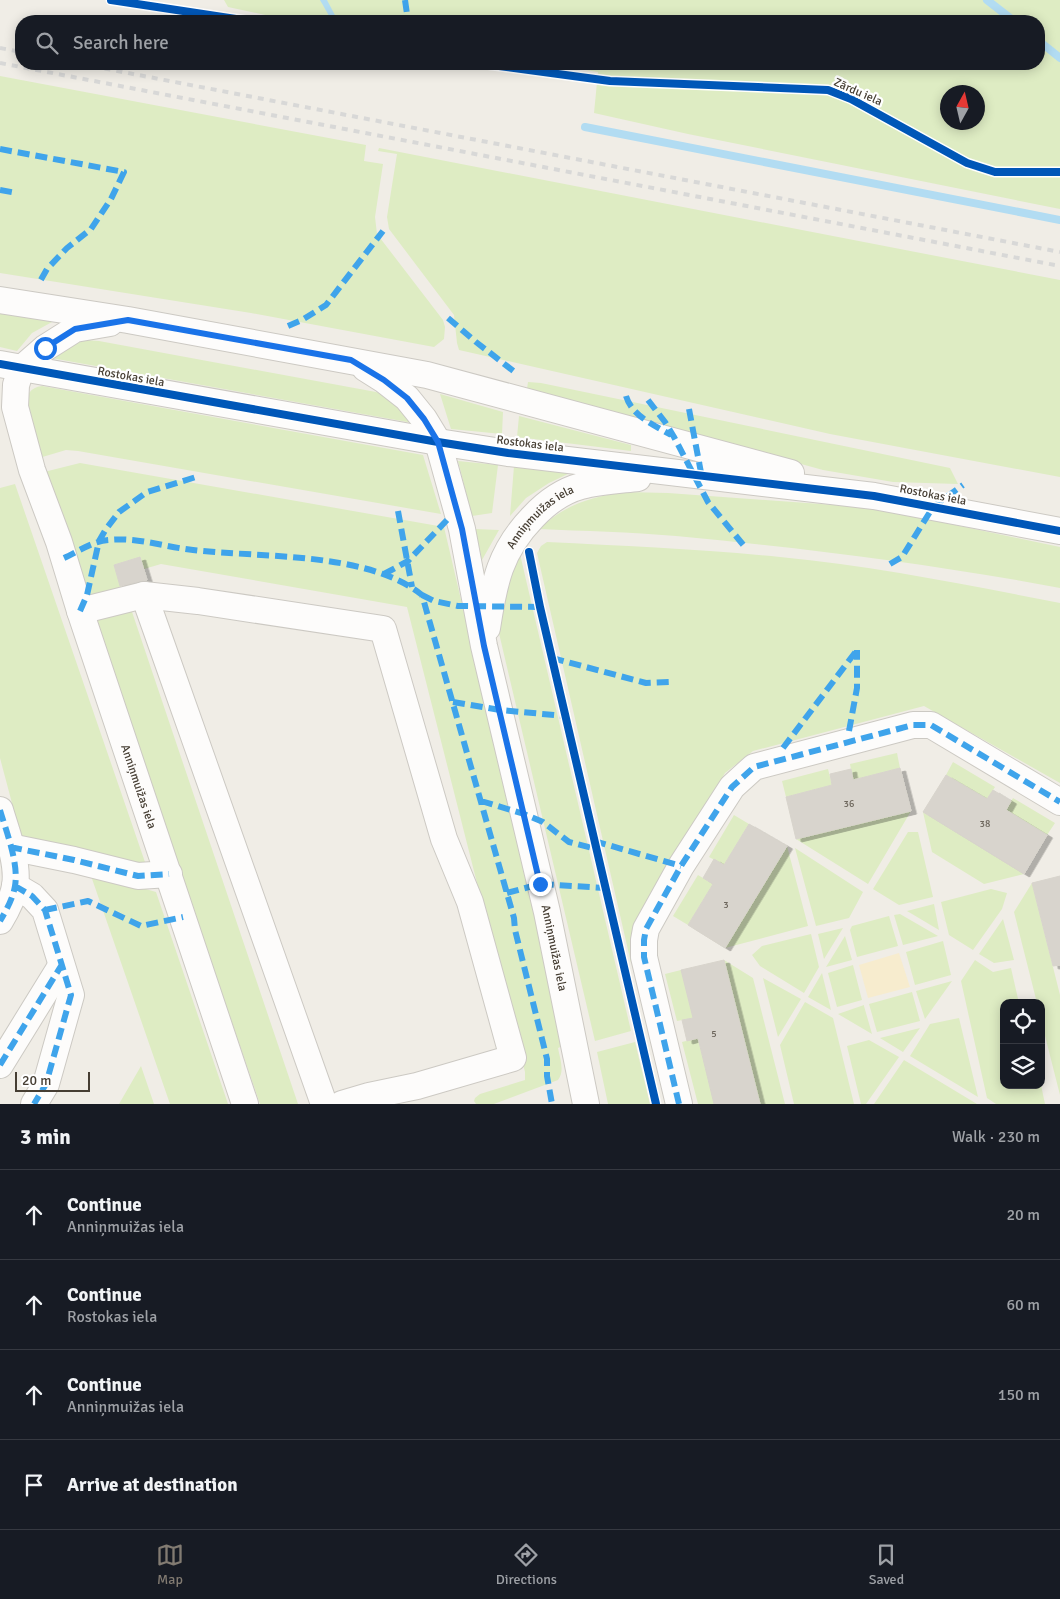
<!DOCTYPE html>
<html lang="en">
<head>
<meta charset="utf-8">
<style>
	body { margin:0; font-family:Signika,sans-serif; background:#20242c; color:#f1f3f6 }
	.controls { position:absolute; right:15px; bottom:15px; display:grid; overflow:hidden; border-radius:10px; box-shadow:0 2px 12px #0003 }
	.controls button { width:45px; height:45px; display:grid; place-items:center; padding:0; border:0; border-bottom:1px solid #363941; background:#171b24; color:#f1f3f6; font:25px sans-serif }
	.compass { position:absolute; left:940px; top:85px; width:45px; height:45px; border-radius:50%; background:#171b24; box-shadow:0 2px 12px #0003; rotate:8deg }
	.scale { position:absolute; left:15px; bottom:12px; width:75px; box-sizing:border-box; padding-left:5px; border:2px solid #463e33; border-top:0; font-size:14px; line-height:18px; white-space:nowrap; color:#463e33; -webkit-text-stroke:4px #fff; paint-order:stroke }
	.stop { position:absolute; width:15px; height:15px; margin:-11px; border:4px solid #1a73e8; border-radius:50%; background:#fff }
	.stop.end { background:#1a73e8; border-color:#fff; box-shadow:0 1px 5px #0008 }
	.list { margin:0; padding:0; list-style:none }
	h2 { display:flex; justify-content:space-between; align-items:center; height:65px; margin:0; padding:0 20px; font-size:21px }
	h2 small { font-size:16px; font-weight:400; color:#9ea1a6 }
	.list li { display:grid; grid-template-columns:32px 1fr auto; gap:15px; align-items:center; box-sizing:border-box; height:90px; padding:0 20px; border-top:1px solid #363941 }
	.list b { display:block; font-size:19px; white-space:nowrap }
	.list p { margin:0; font-size:16px; white-space:nowrap; color:#9ea1a6 }
	.list em { font-size:16px; font-style:normal; color:#9ea1a6 }
	.icon { flex:none; width:28px; height:28px; fill:none; stroke:currentColor; stroke-width:2; stroke-linecap:round; stroke-linejoin:round }
	.map { position:relative; flex:none; width:1060px; height:1104px; overflow:hidden }
	.search { position:absolute; background:#171b24; box-shadow:0 2px 12px #0003; left:15px; right:15px; top:15px; height:55px; display:flex; align-items:center; gap:12px; box-sizing:border-box; padding:0 18px; border-radius:20px; color:#9ea1a6; font-size:19px }
	.sheet { height:425px; background:#171b24 }
	nav { display:flex; justify-content:space-around; align-items:center; box-sizing:border-box; height:70px; border-top:1px solid #363941; background:#171b24; font-size:14px; color:#9ea1a6 }
	nav a { display:grid; justify-items:center; gap:2px }
	nav .on { color:#827b72 }
	.map>svg:first-child { display:block }
	.green { fill:#deecc3; fill-rule:evenodd }
	.sand { fill:#f7ecce }
	.water { fill:#b2dcf2 }
	.lines { fill:none; stroke-linecap:round; stroke-linejoin:round }
	.stream { stroke:#b2dcf2; stroke-width:8 }
	.building { fill:#d8d4cd; stroke:#d8d4cc; filter:url(#shadow) }
	.minor-casing { stroke:#ccc9c3; stroke-width:28 }
	.minor { stroke:#fdfcfb; stroke-width:26 }
	.rail { stroke:#d8d8d7; stroke-width:4; stroke-dasharray:6 6; stroke-linecap:butt }
	.quiet { stroke:#3fa4eb; stroke-width:6; stroke-dasharray:12 6; stroke-linecap:butt }
	.cycleway-casing { stroke:#fff; stroke-width:11 }
	.cycleway { stroke:#0057b8; stroke-width:8 }
	.route { stroke:#1a73e8; stroke-width:6 }
	.labels { text-anchor:middle; dominant-baseline:central; stroke-width:4.5; stroke-linejoin:round; paint-order:stroke }
	.number-label { font-size:10px; fill:#6c655b }
	.street-label { font-size:12px; fill:#463e33; stroke:#fff }
</style>
</head>
<body>
<div class="map">
<svg width="1060" height="1104" viewBox="0 0 1060 1104">
	<defs>
		<filter id="shadow"><feDropShadow dx="5.5" dy="3" stdDeviation="0" flood-color="#0004"/></filter>
	</defs>
	<rect width="100%" height="100%" fill="#f0ede6"/>
	<!-- green -->
	<path class="green" d="M224,0h836v209l-372,-75 -94,-21 4,-41 -49,-8h490v-43h-746l-65,-14zM948,92h30v30h-30z
		M0,76l366,69 -2,16 19,3 -8,53 2,17 66,86 2,7 -1,12 -10,8 -183,-34 -251,-40z
		M379,148l681,132v197l-230,-43 -371,-84 -2,-7 -3,-28 -65,-86 -2,-12 10,-63 -19,-3z
		M0,313l51,4 1,5 -20,11 -15,18 -17,-4z
		M85,340l14,1 277,51 14,6 23,25 -362,-65 13,-12z
		M528,382l13,1 409,85 8,16 -65,-2 -70,-12 -296,-81z
		M42,386l381,69 18,59 -363,-63 -12,-1 -27,8c-5,-18 -28,-69 3,-72z
		M440,394l63,18 -1,22 -51,-5z
		M519,416l112,29v6l-114,-14z
		M458,461l40,4 -6,48 -20,3z
		M80,463l364,64 121,518 -7,3c2,11 7,23 0,32l-64,24h-18l-2,-3 1,-3 5,-4 45,-14v-8l-118,-465 -246,-43 -17,5 -4,-12 -26,8 7,23 -21,15 -15,-10 -41,-121z
		M514,466l58,6 -23,11 -23,15 -16,18z
		M15,484l131,381 -125,-28 -21,-79v-270z
		M625,492l43,1 194,14 84,16 114,24v41c-127,-24 -256,-40 -384,-52 -46,-4 -92,-5 -137,-7 29,-26 49,-31 86,-37z
		M475,529l24,1 -17,30z
		M547,542c78,4 156,7 233,15 95,9 187,28 280,46v180l-136,-77 -171,45 -28,22 -88,150 -5,17 -1,23 -94,-410 4,-7z
		M520,554l111,477 -36,10 -97,-412 2,-30z
		M129,603l169,501h-38l-164,-477 1,-7z
		M897,753l3,15 -47,12 -3,-16z
		M953,762l42,25 -8,12 -41,-24z
		M828,769l4,16 -46,12 -4,-16z
		M1013,798l42,25 -8,12 -41,-25z
		M911,811l-43,73 -72,-45z
		M923,812l101,62 -40,10 -52,-32z
		M734,815l15,9 -25,41 -15,-8z
		M908,832h10l15,65 -34,8 -26,-16z
		M787,846l21,80 -83,22z
		M795,848l68,44 -14,26 -33,8z
		M90,873l66,19 72,212h-58z
		M698,875l15,9 -25,41 -15,-9z
		M1032,883l28,112v100l-19,-75v-17h-4l-23,-91z
		M991,889l16,4 -5,16 -29,41 -24,-15 -8,-33z
		M934,904l5,26 -32,-19z
		M900,914l38,22 -35,9 -9,-30z
		M889,916l9,30 -41,11 -7,-27 2,-4z
		M1003,919l11,41 -20,3 -15,-9z
		M843,928l-19,31 -6,-25z
		M811,934l8,33 -15,26 -44,-27 -8,-11 10,-9z
		M845,936l7,24 -26,7z
		M943,941l8,34 -36,10 -9,-33z
		M724,960l29,18 32,126h-25z
		M975,960l18,12 18,-4 8,35h-15v82h37l4,19h-49l-9,-6 -26,-117z
		M853,965l9,35 -25,7 -9,-34z
		M681,970l12,48 -16,3 -12,-47z
		M822,973l9,37 -23,-13z
		M763,978l38,21 -23,38z
		M952,981l-27,38 -9,-28z
		M912,992l8,29 -43,11 -8,-28z
		M805,1002l28,16 21,86h-60l-14,-59z
		M864,1005v1l8,28 -34,-20z
		M959,1018l19,79 -68,-41 20,-32z
		M920,1028l-17,24 -23,-14z
		M698,1038l17,66h-17l-16,-62z
		M869,1040l30,17 -33,47h-5l-14,-58z
		M635,1042l15,62h-42l-11,-52z
		M904,1060l73,44h-103z
		M141,1066l13,38h-35z"/>
	<!-- sand -->
	<path class="sand" d="M899,953l11,34 -42,11 -9,-33z"/>
	<!-- water -->
	<path class="water" d="M320,0h7l11,21h-6z"/>
	<g class="lines">
		<!-- stream -->
		<path class="stream" d="M987,0l27,21
			M1039,41l21,17
			M585,127l475,93"/>
	</g>
	<!-- building -->
	<path class="building" d="M140,557l7,23 -27,6 -6,-21z
		M900,768l11,43 -115,28 -10,-42 46,-12 -2,-11 21,-5 2,11z
		M946,775l41,24 6,-9 18,11 -5,9 41,25 -23,39 -101,-62z
		M749,824l38,22 -62,102 -37,-23 25,-41 -10,-6 11,-19 10,6z
		M1060,876v89l-7,1 -21,-83z
		M724,960l36,144h-46l-16,-66 -11,3 -5,-21 11,-2 -12,-48z"/>
	<g class="lines">
		<!-- minor casing -->
		<g class="minor-casing">
			<g id="minor">
				<path d="M0,300l128,20 299,55 364,98"/>
				<path id="s1" d="M110,323l-35,6 -30,19 -24,21 -5,16 -1,22 17,63 27,72 21,69 165,493"/>
				<path d="M0,364l438,78 70,11 366,43 186,35"/>
				<path id="s2" d="M365,368l19,12 23,18 17,21 14,23 24,87 22,117 63,266 39,192"/>
				<path d="M144,595l180,509"/>
				<path d="M80,611l64,-16 54,6 185,28 61,210 26,63 43,156 -96,28 -48,10 -27,8"/>
				<path id="s3" d="M487,628c7,-46 13,-77 46,-111 13,-14 30,-26 48,-31 18,-5 39,-6 57,-8"/>
				<path d="M0,810c6,21 19,53 15,76 -2,12 -9,25 -15,35"/>
				<path d="M10,847l64,13 64,16 31,-2"/>
				<path d="M15,886l17,10 13,14 26,85 -25,89 -12,20"/>
				<path d="M0,1065l61,-99"/>
				<path d="M679,1104l-35,-147v-17l2,-11 35,-63 51,-79 22,-20 159,-42h18l129,77"/>
			</g>
		</g>
		<!-- minor -->
		<use href="#minor" class="minor"/>
		<!-- rail -->
		<path class="rail" d="M0,48l21,4
			M0,63l1060,203
			M81,64l979,188"/>
		<!-- quiet -->
		<path class="quiet" d="M405,0l3,21
			M0,149l124,23 -13,27 -20,30 -24,19 -20,21 -8,14
			M0,190l17,3
			M448,318l28,24 40,31
			M288,326l14,-6 24,-15 57,-74
			M626,396c6,20 28,29 45,39
			M648,400l17,22 9,15 34,65 37,45
			M689,409l13,69
			M398,511l14,76
			M64,558c15,-7 29,-17 45,-18 28,-3 56,7 84,10 67,8 174,1 229,45l92,323 1,12 32,129v17l5,28
			M890,564l12,-7 31,-50 30,-22
			M384,574l24,-13 39,-41
			M422,595l12,6 24,5 82,1
			M80,611l7,-16 12,-54 7,-12 13,-17 28,-20 49,-15
			M552,658l94,25 25,-1
			M453,702l47,8 65,6
			M849,731l8,-43v-38
			M783,748l74,-98
			M481,801l43,13 19,8 26,20 27,7
			M0,810c6,21 19,53 15,76 -2,12 -9,25 -15,35
			M594,841l87,25
			M10,847l64,13 64,16 31,-2
			M15,886l17,10 13,14 26,85 -25,89 -12,20
			M507,893l33,-9 65,4
			M45,910l43,-9 53,25 42,-9
			M0,1065l61,-99
			M679,1104l-35,-147v-17l2,-11 35,-63 51,-79 22,-20 159,-42h18l129,77"/>
		<!-- cycleway casing -->
		<g class="cycleway-casing">
			<path id="cycleway" d="M111,0l138,21
				M484,64l126,17 218,9 23,9 116,64 28,9h65
				M0,364l438,78 70,11 366,43 186,35
				M529,552l11,55 116,497"/>
		</g>
		<!-- cycleway -->
		<use href="#cycleway" class="cycleway"/>
	</g>
	<g class="lines">
		<!-- route -->
		<path class="route" d="M45,348l30,-19 53,-9 223,40 33,20 23,18 17,21 14,23 24,87 22,117 56,238"/>
	</g>
	<g class="labels">
		<!-- number labels -->
		<g class="number-label">
			<text x="849" y="804">36</text>
			<text x="985" y="824">38</text>
			<text x="726" y="905">3</text>
			<text x="714" y="1034">5</text>
		</g>
		<!-- street labels -->
		<g class="street-label">
			<text transform="translate(858 92) rotate(24)">Zārdu iela</text>
			<text transform="translate(131 377) rotate(10)">Rostokas iela</text>
			<text transform="translate(530 444) rotate(7)">Rostokas iela</text>
			<text transform="translate(933 495) rotate(11)">Rostokas iela</text>
			<text stroke="none"><textPath href="#s3" startOffset="128">Anniņmuižas iela</textPath></text>
			<text stroke="none"><textPath href="#s1" startOffset="541">Anniņmuižas iela</textPath></text>
			<text stroke="none"><textPath href="#s2" startOffset="625">Anniņmuižas iela</textPath></text>
		</g>
	</g>
</svg>
<div class="controls">
<button><svg class="icon" aria-label="locate" viewBox="0 0 24 24"><circle cx="12" cy="12" r="6"/><path d="M12 2v4M12 18v4M2 12h4M18 12h4"/></svg></button>
<button><svg class="icon" aria-label="layers" viewBox="0 0 24 24"><path d="M12 4l9 5-9 5-9-5zM3 14l9 5 9-5"/></svg></button>
</div>
<svg class="compass" viewBox="-18 -18 36 36"><path d="M0-13l5 13h-10z" fill="#e53935"/><path d="M0 13l5-13h-10z" fill="#9ea1a6"/></svg>
<div class="scale">20 m</div>
<div class="stop" style="left:45px;top:348px"></div>
<div class="stop end" style="left:540px;top:884px"></div>
<div class="search"><svg class="icon" aria-label="search" viewBox="0 0 24 24"><circle cx="10" cy="10" r="6"/><path d="M15 15l6 6"/></svg>Search here</div>
</div>
<section class="sheet">
<h2>3 min<small>Walk · 230 m</small></h2>
<ul class="list">
<li><svg class="icon" aria-label="ahead" viewBox="0 0 24 24"><path d="M12 20V5M6 11l6-6 6 6"/></svg><div><b>Continue</b><p>Anniņmuižas iela</p></div><em>20 m</em></li>
<li><svg class="icon" aria-label="ahead" viewBox="0 0 24 24"><path d="M12 20V5M6 11l6-6 6 6"/></svg><div><b>Continue</b><p>Rostokas iela</p></div><em>60 m</em></li>
<li><svg class="icon" aria-label="ahead" viewBox="0 0 24 24"><path d="M12 20V5M6 11l6-6 6 6"/></svg><div><b>Continue</b><p>Anniņmuižas iela</p></div><em>150 m</em></li>
<li><svg class="icon" aria-label="arrive" viewBox="0 0 24 24"><path d="M6 21V4h12l-3 4 3 4H6"/></svg><div><b>Arrive at destination</b></div></li>
</ul>
</section>
<nav>
<a class="on"><svg class="icon" aria-label="map" viewBox="0 0 24 24"><path d="M3 6l6-2 6 2 6-2v14l-6 2-6-2-6 2zM9 4v14M15 6v14"/></svg>Map</a>
<a><svg class="icon" aria-label="directions" viewBox="0 0 24 24"><path d="M12 3l9 9-9 9-9-9zM9 14v-3h6M13 9l2 2-2 2"/></svg>Directions</a>
<a><svg class="icon" aria-label="saved" viewBox="0 0 24 24"><path d="M7 4h10v16l-5-4-5 4z"/></svg>Saved</a>
</nav>
</body>
</html>
